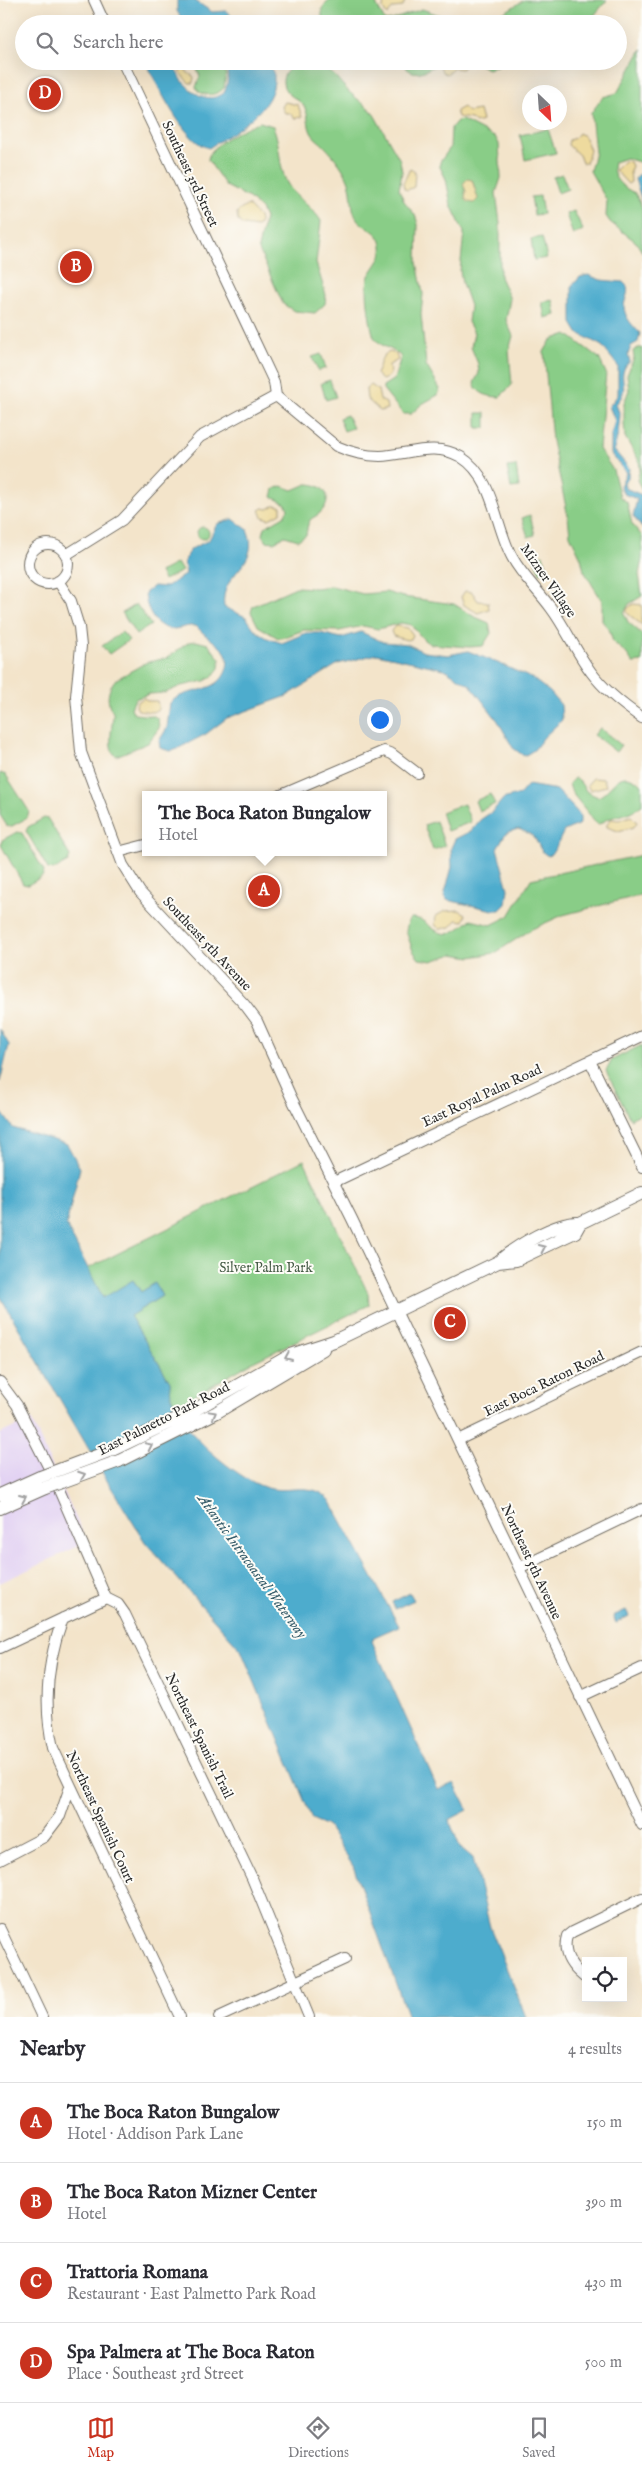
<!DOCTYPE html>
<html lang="en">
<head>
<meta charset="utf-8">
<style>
	body { margin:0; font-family:"IM FELL English",serif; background:#f2f2f3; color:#2b2b33 }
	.controls { position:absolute; right:15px; bottom:15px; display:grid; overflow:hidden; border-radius:0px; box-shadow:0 5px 20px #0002 }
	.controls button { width:45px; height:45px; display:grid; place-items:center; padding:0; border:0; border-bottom:1px solid #e1e1e2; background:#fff; color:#2b2b33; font:25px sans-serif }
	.compass { position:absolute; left:522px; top:85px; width:45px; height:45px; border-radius:50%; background:#fff; box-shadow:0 5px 20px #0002; rotate:155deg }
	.you { position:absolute; left:379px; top:719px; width:18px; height:18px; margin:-12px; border:4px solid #fff; border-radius:50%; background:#1a73e8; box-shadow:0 0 0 8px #1a73e833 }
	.badge { display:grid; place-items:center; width:32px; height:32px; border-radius:50%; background:#c8321e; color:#fff; font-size:16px; font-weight:700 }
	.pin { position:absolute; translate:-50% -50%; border:2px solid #fff; box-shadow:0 1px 5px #0006 }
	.popup { position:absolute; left:142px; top:791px; width:245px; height:65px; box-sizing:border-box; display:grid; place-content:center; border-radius:0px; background:#fff; filter:drop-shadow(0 1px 4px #0005); font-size:16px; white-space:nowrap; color:#7c7c81 }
	.popup b { font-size:19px; color:#2b2b33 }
	.popup::after { content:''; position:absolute; left:50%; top:100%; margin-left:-10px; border:10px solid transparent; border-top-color:#fff }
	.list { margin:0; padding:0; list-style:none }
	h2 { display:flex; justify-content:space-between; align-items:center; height:65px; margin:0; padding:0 20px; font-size:21px }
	h2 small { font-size:16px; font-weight:400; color:#7c7c81 }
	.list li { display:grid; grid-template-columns:32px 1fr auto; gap:15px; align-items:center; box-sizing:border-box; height:80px; padding:0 20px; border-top:1px solid #e1e1e2 }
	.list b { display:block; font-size:19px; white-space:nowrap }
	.list p { margin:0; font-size:16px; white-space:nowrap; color:#7c7c81 }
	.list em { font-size:16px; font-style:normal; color:#7c7c81 }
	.icon { flex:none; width:28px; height:28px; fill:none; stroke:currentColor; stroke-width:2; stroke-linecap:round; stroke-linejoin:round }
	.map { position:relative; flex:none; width:642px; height:2017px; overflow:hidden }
	.search { position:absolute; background:#fff; box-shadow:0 5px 20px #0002; left:15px; right:15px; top:15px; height:55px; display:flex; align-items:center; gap:12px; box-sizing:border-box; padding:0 18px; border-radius:28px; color:#7c7c81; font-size:19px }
	.sheet { height:385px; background:#fff }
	nav { display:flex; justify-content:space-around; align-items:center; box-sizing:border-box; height:70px; border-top:1px solid #e1e1e2; background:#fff; font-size:14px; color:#7c7c81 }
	nav a { display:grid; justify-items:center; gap:2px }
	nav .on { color:#c8321e }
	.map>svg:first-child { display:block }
	.built { fill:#e3d3f3 }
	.green { fill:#89cd87; stroke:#5a7c59; fill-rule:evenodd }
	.sand { fill:#eeda9e; stroke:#8c8264 }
	.water { fill:#4eaccd; stroke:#3c6c7c }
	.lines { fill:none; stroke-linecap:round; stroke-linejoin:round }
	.minor-casing { stroke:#716c63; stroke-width:12 }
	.major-casing { stroke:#716c63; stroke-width:14 }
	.minor { stroke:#fff; stroke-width:10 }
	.major { stroke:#fff; stroke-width:12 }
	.major-bridge-casing { stroke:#716c63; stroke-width:14; stroke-linecap:butt }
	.major-bridge { stroke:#fff; stroke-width:12 }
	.oneway { stroke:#a0a0a0 }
	.labels { text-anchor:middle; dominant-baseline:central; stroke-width:4; stroke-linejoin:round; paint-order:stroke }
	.street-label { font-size:14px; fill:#2b2b2b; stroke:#fdfcf7 }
	.park-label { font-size:14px; fill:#475c47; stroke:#fdfcf7 }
	.water-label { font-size:15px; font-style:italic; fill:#395f6c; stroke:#fdfcf7 }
</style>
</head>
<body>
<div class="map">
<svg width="642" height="2017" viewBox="0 0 642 2017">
	<rect width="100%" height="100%" fill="#fdfcf7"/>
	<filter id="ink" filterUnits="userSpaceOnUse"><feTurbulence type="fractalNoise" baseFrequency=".02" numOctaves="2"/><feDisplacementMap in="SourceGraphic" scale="10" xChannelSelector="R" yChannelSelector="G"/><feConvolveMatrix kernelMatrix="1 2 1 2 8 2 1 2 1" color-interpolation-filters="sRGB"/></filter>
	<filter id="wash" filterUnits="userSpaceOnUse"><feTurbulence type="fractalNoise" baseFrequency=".0096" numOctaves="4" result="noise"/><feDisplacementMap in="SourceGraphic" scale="20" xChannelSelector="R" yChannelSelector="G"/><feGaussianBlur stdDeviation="1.12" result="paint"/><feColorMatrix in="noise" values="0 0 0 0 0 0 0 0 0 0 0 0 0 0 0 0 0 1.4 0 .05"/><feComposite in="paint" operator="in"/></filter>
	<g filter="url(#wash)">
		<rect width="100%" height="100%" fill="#f3e4ca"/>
		<!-- built -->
		<path class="built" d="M31,1419l56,123 -87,41v-149z"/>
		<!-- green -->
		<path class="green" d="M328,0h46l11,21 7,-1 30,-11 29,10 35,-1 19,-6 19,-12h83l-20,24h-265v-15z
			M642,49v114l-16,-5 -12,4c-4,16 9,26 21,31l7,14v45l-6,-10 -26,-20 -4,-6 1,-15 -17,-30 5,-19 -4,-39 12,-16 14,-4z
			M193,61h27l6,13 -2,14c-6,7 -18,9 -26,3l-2,-4 4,-11z
			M314,61l6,3 15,12 14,16 23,19 28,49 2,12 -3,17 5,12 11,14 3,9 -1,38 6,32 -2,20 5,51 14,24 -2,6 -16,9 -11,10h-8l-20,-25v-3l11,-7 7,-22c-7,-9 -22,-10 -27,-20 -4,-11 -10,-51 -5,-61 7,-13 18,-21 11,-37 -4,-9 -17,-12 -23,-20 -7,-11 -4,-26 -8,-37 -4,-12 -15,-26 -24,-35 -4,-5 -10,-8 -13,-13 -5,-8 -3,-18 -7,-26 -6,-11 -20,-11 -22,-25 -1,-17 19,-19 31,-22z
			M401,61h42c-15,7 -29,22 -42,0z
			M471,61h39l-22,8z
			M462,120l34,18 3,6 2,34 -5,15 4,30v54l10,22 -4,21 7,16 -4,14 3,35 -12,12c-11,0 -23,-3 -26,-14l5,-10 -1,-9 -7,-17 3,-14 -6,-11 2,-16 -8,-23 -2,-12 4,-39 -13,-27 -5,-26 -6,-12v-5l10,-14 1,-20 6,-7zM466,180h6l3,9 -10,6z
			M260,122l13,4c8,19 5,39 14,57 8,15 26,24 34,38l-5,42 10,32 -1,9 -10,9 -21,-2 -11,-7 -25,-56 7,-30 -4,-9 -12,-11 -23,-12 -18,-26c0,-15 39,-34 52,-38z
			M548,129l8,24 -31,7 -5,-25z
			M562,174l6,15 -10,4 -5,-16z
			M540,196l3,18 -9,1 -3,-18z
			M574,211l9,19 -10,5 -7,-21z
			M542,237l5,21 -13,2 -3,-21z
			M553,300l3,15 -11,3 -3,-16z
			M567,334l32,24 7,15 -7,76 14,21 7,27 7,5 5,22 10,12v23l-3,15 3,22 -13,8 -5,9 4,9 14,12v28l-9,1 -7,-10 -13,-11 -4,-13 -7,-8v-20l-18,-30 -3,-13 -11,-23 -2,-18 -16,-76 -8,-89 7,-12z
			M638,348h4v142l-5,-10 3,-11 -1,-8 -14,-24 -1,-15v-19l5,-13 -2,-15 7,-17 -1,-7z
			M321,354l5,14 -8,3 -6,-14z
			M330,380l6,17 -10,3 -5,-17z
			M477,413h9v15h-9z
			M347,415l6,13 -9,3 -5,-13z
			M516,466l3,21 -8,1 -4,-21z
			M307,484c19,0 27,15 13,29 -3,3 -7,4 -10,7 -3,4 -3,11 -4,15l-8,5 -13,-4 -11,6 -8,-1 -3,-6 2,-8 19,-11 4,-7 -2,-5 -14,-7 2,-8 8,-3 11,4z
			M530,515l5,20 -7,2 -6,-19z
			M197 533a6 6 0 1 1 12 0a6 6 0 1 1-12 0Z
			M543,555l6,16 -9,2 -6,-15z
			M177,563l5,8 -18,9 -4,-8z
			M332,586l31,8 23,-2 17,5 51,7 19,12 16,7 2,10 -8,13 -14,1 -39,-3 -6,-4 -13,-15 -10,-2 -23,6 -15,-3 -24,5 -35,-1 -19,7 -7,1 -20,-12 -7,-14 2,-6 43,-19 19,1z
			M136,604l15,21 -15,10 -14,-22z
			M122,632l7,8 -20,14 -7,-8z
			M196,641l12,3 12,15 -1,9 -6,8 -8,5 -24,5 -16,7 -16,1 -14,5 -4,9 3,6 20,2 4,3 1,9 -11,15 -32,13c-10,-8 -3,-30 -3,-42 1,0 -3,-7 -3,-7 -4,-10 -1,-19 5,-27l32,-18 20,-4 22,-16z
			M600,728l21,17 -5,7 -22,-17z
			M0,773l6,2 23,36 -2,7 -15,8h-5l-7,-11z
			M574,778l4,1 9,13 11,5c16,-7 20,-33 44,-12v20c-10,8 -19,9 -31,13 -7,1 -7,6 -14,6l-25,-31 -3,-9z
			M490,794l5,10 -16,7 -4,-10z
			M464,804l7,18 -24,9 -6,-19z
			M44,818l4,1 22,37 -2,6 -15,8 -5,-1 -22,-38 2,-4z
			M436,821l9,25 -12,4 -9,-25z
			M17,832l5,1 22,38 -1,5 -15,9 -5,-1 -22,-39 1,-5z
			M642,855v39l-5,2 -74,19 -31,14 -37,24 -24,4 -18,-3 -21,7 -13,-2 -6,-8 -7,-20 2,-10 3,-3c17,-1 22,19 40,15 8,-3 13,-9 20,-13l20,5 18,-9 22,-37z
			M642,1045v68l-12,6 -24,-48 6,-11z
			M304,1160l64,133 1,12 -118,58 -75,43 -6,-11v-13l-40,-66 32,-20 -7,-12 -14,8 -8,-12 -29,18 -17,-29z"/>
		<!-- sand -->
		<path class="sand" d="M384,0h21l-2,7 -10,1 -6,7 -4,-6z
			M451,61h12l1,4 -2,4 -8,-1 -7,6 -5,-2 -2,-6z
			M184,63l3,9 7,5 -1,6h-4l-9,-10 -1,-6z
			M285,102l13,3 4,12 -7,1 -5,-5h-5l-3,-6z
			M463,107l5,5 11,-2 3,11 -6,2 -5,-4 -13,-2 -2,-6z
			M579,133l5,3 6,14 -4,13h-4l-3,-8 -11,-10 1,-5 6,-2z
			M624,161l6,1 2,4 -2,5 1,11 -3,2 -13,-14z
			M410,169l5,3 -1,15 -7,3 -3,-2 -1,-5z
			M467,179l5,1 6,19 -4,4 -6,-1 -3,-4 1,-7 -3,-7z
			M248,205l11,12 1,5 -3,5 -14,-2 -5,-4 -1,-9z
			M390,352l6,2 2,6 -9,5 1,9 -3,4 -5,2 -6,-6c5,-8 3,-19 14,-22z
			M371,385l7,5 2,10 6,3 1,6 -7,2 -13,-12 -1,-10z
			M275,505l6,1v7l-12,6 -6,-2 -3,-7 2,-2 6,1z
			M465,591l7,1 6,9 10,1 1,7 -11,4 -14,-8 -3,-8z
			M633,604l9,1v20l-15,-12v-4z
			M395,626l13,2 5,7 -2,4 -4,1 -14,-4 -2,-5z
			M144,698l4,3h9l2,8 -7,3 -14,-2 -2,-4 1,-4z
			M593,778l11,1 2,7 -16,4 -3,-5z
			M631,816l6,6 -3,5 -16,4 -11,-4v-3l4,-5 8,1z
			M459,910l7,4 -2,7 -7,-1 -6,7 -11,2 -5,-4 1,-9 9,-5z"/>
		<!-- water -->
		<path class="water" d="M177,0h17l18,12 14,-1 15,13h-54l-4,-2 -6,-11z
			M146,61h26c6,20 30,48 52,32 5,-11 5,-21 0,-32h43c2,5 6,10 7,14 3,35 -41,56 -65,73 -24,-4 -54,-66 -63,-87z
			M642,171v30l-7,-22z
			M588,275l13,5 22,2 4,4c2,8 -2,12 -3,20 0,11 9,20 16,27l-2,9 -7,4 -3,9 2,6c-1,2 -4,4 -5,6 -7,14 6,21 -9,37l4,11 -2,19 -4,16 15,18 -1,10 -4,4 1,6 17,7v33l-9,-12 4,-17 -13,-5 -4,-8 6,-13 -15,-19v-19l4,-14 -6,-15 9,-11v-29l-16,-20 -24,-13 -6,-10v-37l8,-9z
			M233,519l14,10c16,38 -28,42 -23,78l22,10 9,13 12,8 15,5 24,-10h14l21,5 20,-6 22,10 24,2 17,8 24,3 20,-4 37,15 28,13 17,13 11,13 1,15 -18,17 -10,13 -10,6 -11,-8 -15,-27 -28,-36 -26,-16 -67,-15 -39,10 -51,32 -60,22 -21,16 -31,16 -5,1 -10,-3 -1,-7 8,-13 3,-25c16,-17 49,-7 57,-35 1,-5 1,-11 -2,-16 -8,-10 -21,-16 -29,-26 -9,-1 -16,3 -24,3 -18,-1 -26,-20 -27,-36l9,-7 12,1 20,-13 -2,-12 7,-13 18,-9 8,-16z
			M528,785l29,5 23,25v9l-16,7 -9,18 -6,7c-9,-3 -9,-10 -13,-16 -4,-6 -12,-9 -18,-11l-12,4 -9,15 11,41 -2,15 -6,6h-7l-46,-10 -3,-4 8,-29 -1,-19 4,-9 16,-8 9,-11 13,-9 10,-12 17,-5z
			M0,1029l9,16 -9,37z
			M0,1110l13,18 54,16 13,24 -14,57 37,73 30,-18 8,12 14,-9 7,13 -32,20 40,66c0,10 2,20 6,29 12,25 68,74 96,78 22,3 41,-7 58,11l69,126 -25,11 -2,4 66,149 16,-7 14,27 -19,10 11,27 13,11 17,69 36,90h-118l-55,-151 -26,-40 -15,-7 -71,-169 -96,-108 -36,-58 -109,-188z
			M410,1593l4,7 -19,9 -3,-7z
			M626,1610l3,6 -13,7 -3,-7z"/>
	</g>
	<g filter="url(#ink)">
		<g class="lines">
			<!-- minor casing -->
			<g class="minor-casing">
				<path id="minor" d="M94,0l11,24
					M122,61l152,321 2,14 60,50c14,6 28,10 44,10 27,-1 55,-15 81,1 33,20 34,69 51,100 10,19 26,33 39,51 15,20 25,44 40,64 14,19 32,33 51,46
					M28 564a20 20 0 1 1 40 0a20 20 0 1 1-40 0Z
					M66,555l56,-35 78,-83 76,-41
					M58,581l13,20 8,26 2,19 -5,50 5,56 42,113 17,27 105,113 12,16 34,76 61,122 290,606
					M281,795l103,-44 8,3 25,19
					M118,852l27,-7
					M590,1061l52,106
					M334,1182l308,-146
					M0,1382l17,23 36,71 53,122 12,6 7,10 127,264 57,139
					M458,1440l184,-88
					M519,1568l123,-59
					M63,1618c-16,43 -20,86 -10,130l127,269
					M0,1648l106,-50
					M580,1697l62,-29
					M0,1860l44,-23 16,-21 10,-29
					M0,1929l42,88
					M584,1977c-14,-11 -22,-24 -17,-41l5,-4 70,-34
					M219,2017l126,-58"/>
			</g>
			<!-- major casing -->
			<g class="major-casing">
				<path id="major" d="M498,1262l18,-2 44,-21 15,-7 5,-9
					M112,1450l79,-38 100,-57 43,-14 164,-79c17,-15 59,-41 82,-39l62,-30
					M119,1461l98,-49 106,-63
					M0,1495l40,-18
					M0,1508l45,-20"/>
			</g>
			<!-- minor -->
			<use href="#minor" class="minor"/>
			<!-- major -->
			<use href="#major" class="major"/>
			<!-- major-bridge casing -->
			<g class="major-bridge-casing">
				<path id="major-bridge" d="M40,1477l72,-27
					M45,1488l74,-27"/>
			</g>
			<!-- major-bridge -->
			<use href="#major-bridge" class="major-bridge"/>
		</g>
		<!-- one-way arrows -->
		<defs><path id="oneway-chevron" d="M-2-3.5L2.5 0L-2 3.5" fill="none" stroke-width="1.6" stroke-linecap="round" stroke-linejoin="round" transform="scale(1.25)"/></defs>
		<g class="oneway">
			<use href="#oneway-chevron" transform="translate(542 1248) rotate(-25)"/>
			<use href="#oneway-chevron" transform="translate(288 1357) rotate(156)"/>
			<use href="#oneway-chevron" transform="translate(213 1414) rotate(-29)"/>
			<use href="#oneway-chevron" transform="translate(149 1446) rotate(-26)"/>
			<use href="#oneway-chevron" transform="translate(82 1475) rotate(-20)"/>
			<use href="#oneway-chevron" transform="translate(23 1498) rotate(-23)"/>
		</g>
	</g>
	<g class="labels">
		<!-- street labels -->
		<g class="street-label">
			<text transform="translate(190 174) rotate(65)">Southeast 3rd Street</text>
			<text transform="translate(548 581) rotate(55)">Mizner Village</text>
			<text transform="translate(207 944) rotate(47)">Southeast 5th Avenue</text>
			<text transform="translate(482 1096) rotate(-25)">East Royal Palm Road</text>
			<text transform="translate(544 1384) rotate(-26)">East Boca Raton Road</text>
			<text transform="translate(164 1419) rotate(-27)">East Palmetto Park Road</text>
			<text transform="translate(531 1562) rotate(65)">Northeast 5th Avenue</text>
			<text transform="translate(199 1736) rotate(64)">Northeast Spanish Trail</text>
			<text transform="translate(100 1817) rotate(65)">Northeast Spanish Court</text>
		</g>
		<!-- park labels -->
		<g class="park-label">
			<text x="266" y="1268">Silver Palm Park</text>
		</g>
		<!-- water labels -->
		<g class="water-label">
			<text transform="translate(252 1566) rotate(54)">Atlantic Intracoastal Waterway</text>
		</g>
	</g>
</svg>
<div class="controls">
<button><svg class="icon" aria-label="locate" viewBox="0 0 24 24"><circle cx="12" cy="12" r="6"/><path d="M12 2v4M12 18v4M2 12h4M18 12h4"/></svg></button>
</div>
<svg class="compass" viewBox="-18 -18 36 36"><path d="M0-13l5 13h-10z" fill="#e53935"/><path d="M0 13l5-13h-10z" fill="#7c7c81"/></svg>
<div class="you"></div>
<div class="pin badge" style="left:264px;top:891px">A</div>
<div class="popup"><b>The Boca Raton Bungalow</b>Hotel</div>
<div class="pin badge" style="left:76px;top:267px">B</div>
<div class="pin badge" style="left:450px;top:1323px">C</div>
<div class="pin badge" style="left:45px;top:94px">D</div>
<div class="search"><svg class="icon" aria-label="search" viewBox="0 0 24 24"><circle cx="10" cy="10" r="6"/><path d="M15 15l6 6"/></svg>Search here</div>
</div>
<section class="sheet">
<h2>Nearby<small>4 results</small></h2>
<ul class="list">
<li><span class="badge">A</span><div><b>The Boca Raton Bungalow</b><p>Hotel · Addison Park Lane</p></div><em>150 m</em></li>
<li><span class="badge">B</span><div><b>The Boca Raton Mizner Center</b><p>Hotel</p></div><em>390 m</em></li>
<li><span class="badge">C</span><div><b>Trattoria Romana</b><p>Restaurant · East Palmetto Park Road</p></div><em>430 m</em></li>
<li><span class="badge">D</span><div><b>Spa Palmera at The Boca Raton</b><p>Place · Southeast 3rd Street</p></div><em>500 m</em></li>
</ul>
</section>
<nav>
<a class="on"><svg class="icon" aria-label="map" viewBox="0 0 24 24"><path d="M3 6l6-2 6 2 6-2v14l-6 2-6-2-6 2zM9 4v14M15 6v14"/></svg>Map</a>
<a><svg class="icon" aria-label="directions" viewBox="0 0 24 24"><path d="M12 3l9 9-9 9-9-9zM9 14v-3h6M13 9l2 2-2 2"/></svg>Directions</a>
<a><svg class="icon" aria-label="saved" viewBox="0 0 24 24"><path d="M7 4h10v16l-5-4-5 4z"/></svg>Saved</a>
</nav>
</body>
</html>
